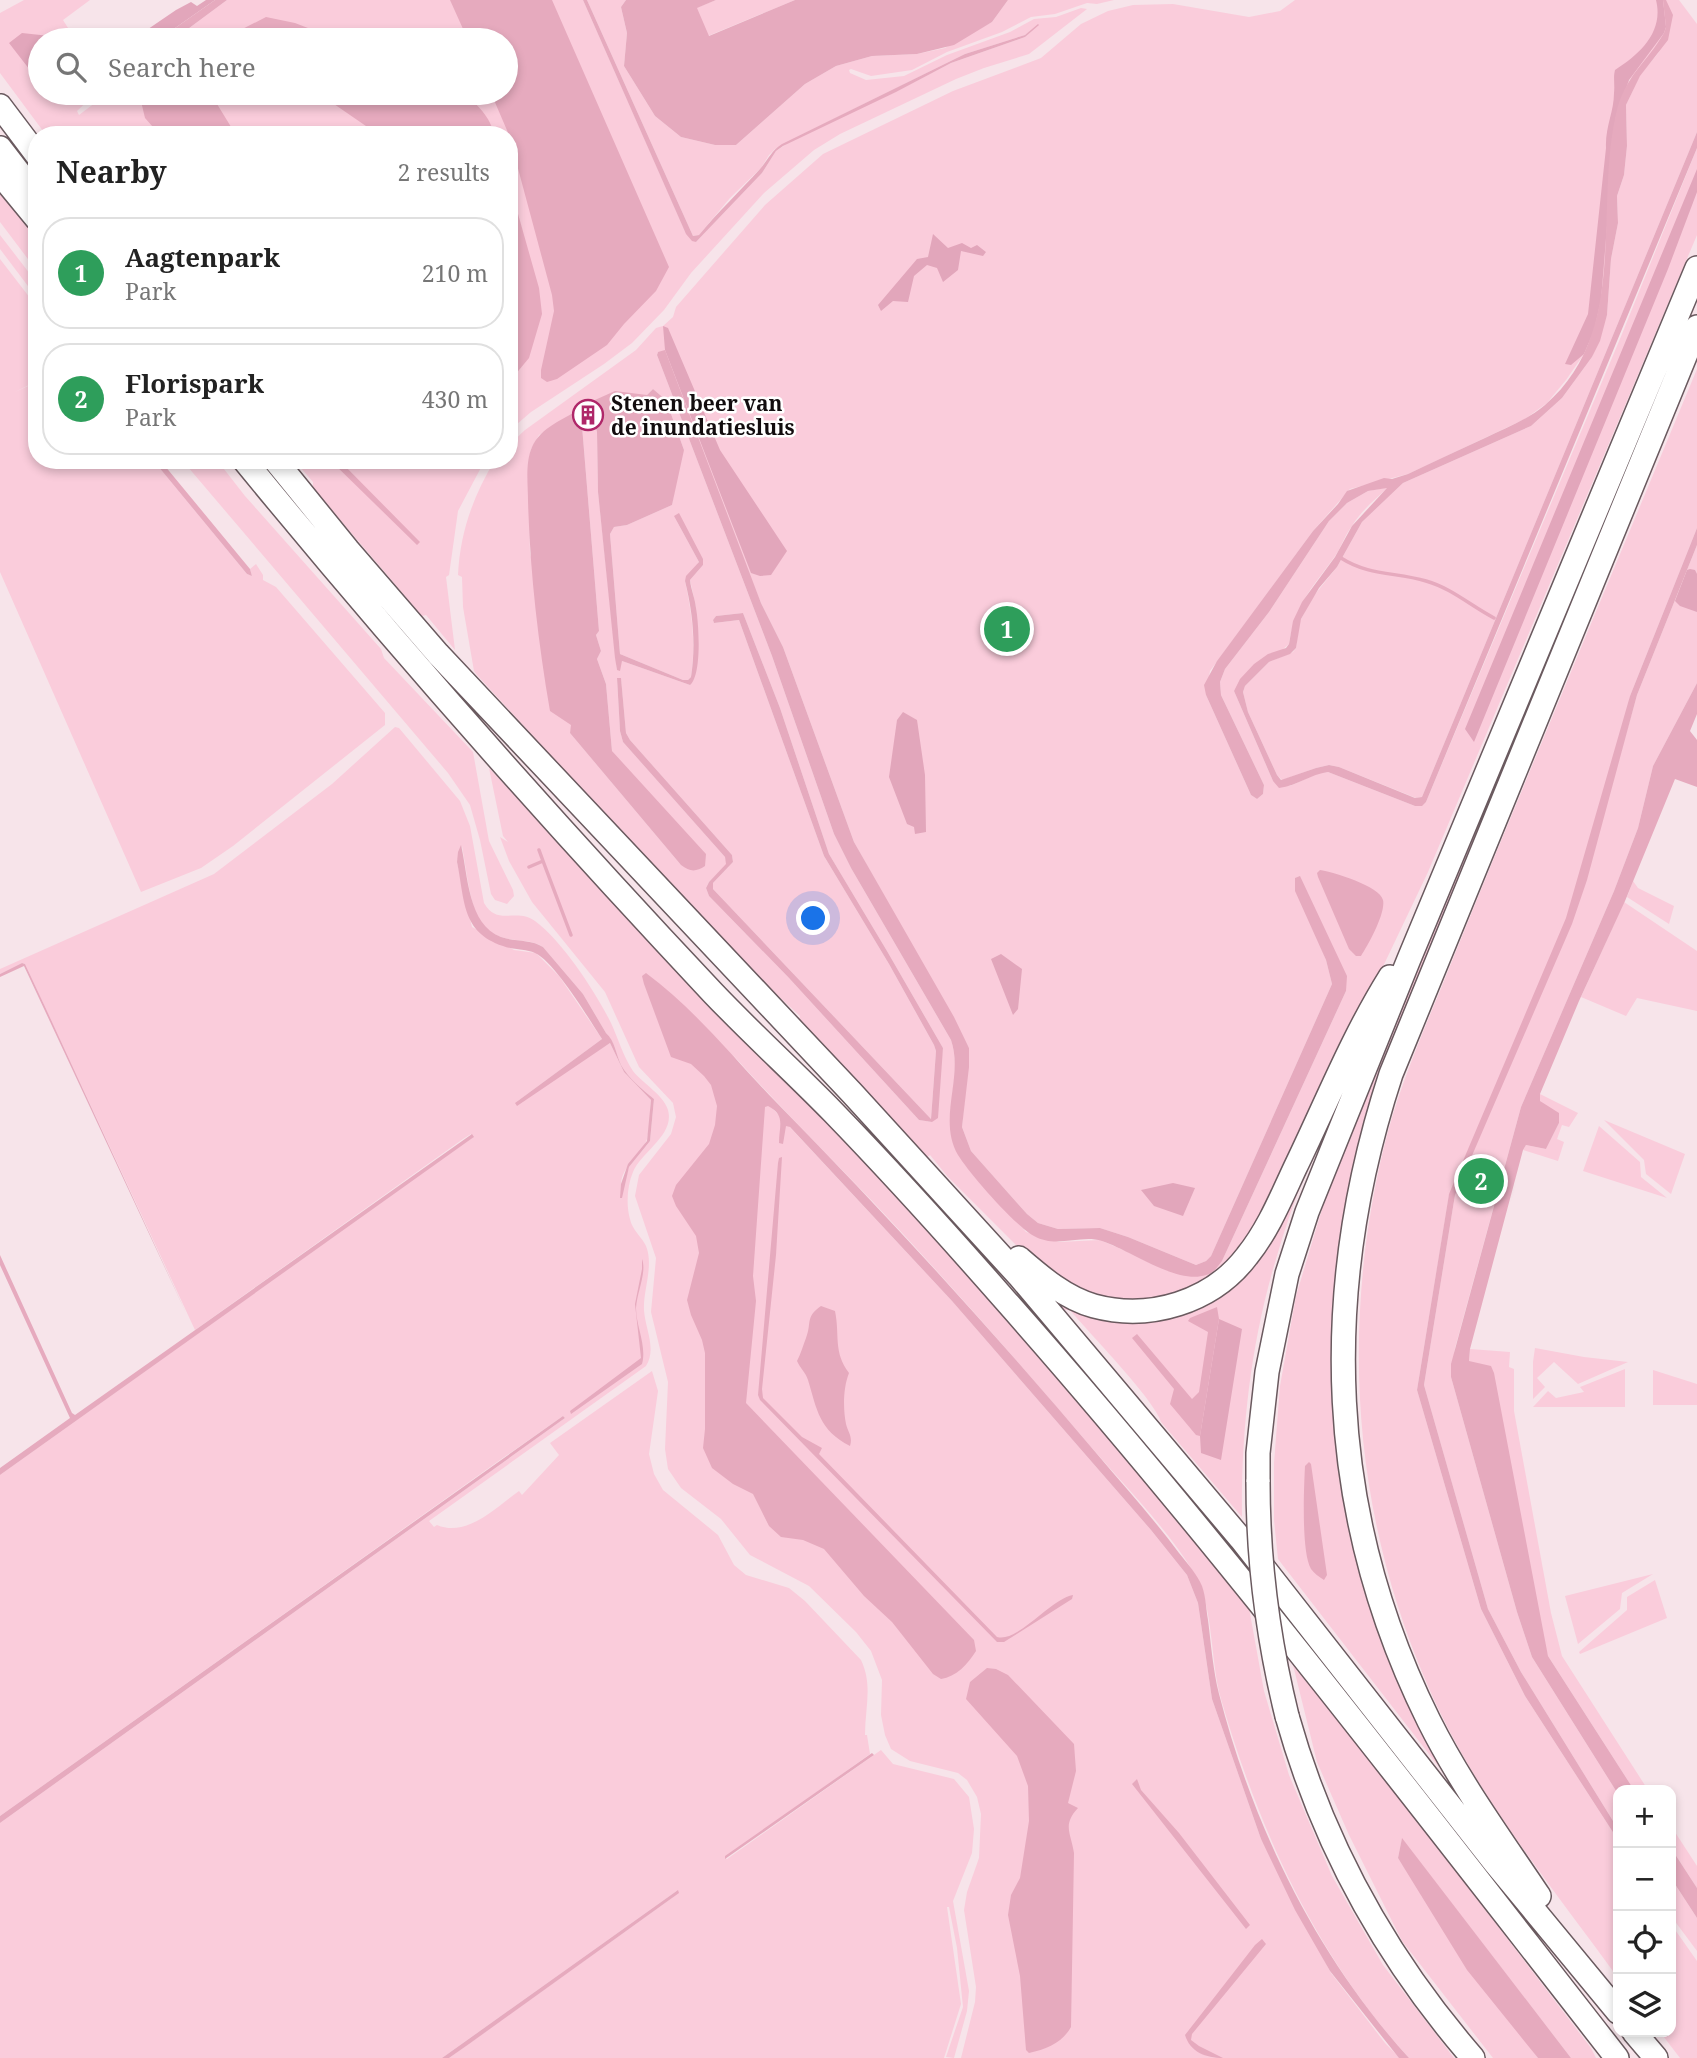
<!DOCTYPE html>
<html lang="en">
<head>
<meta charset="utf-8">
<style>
	body { margin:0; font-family:"Noto Serif",serif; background:#f2f2f2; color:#222 }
	.controls { position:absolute; right:21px; bottom:21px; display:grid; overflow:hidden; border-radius:14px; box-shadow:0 4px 10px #0003 }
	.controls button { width:63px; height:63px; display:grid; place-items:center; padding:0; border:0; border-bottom:2px solid #e0e0e0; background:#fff; color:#222; font:35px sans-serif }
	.you { position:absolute; left:814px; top:919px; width:24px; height:24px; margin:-18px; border:5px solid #fff; border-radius:50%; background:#1a73e8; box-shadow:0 0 0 10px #1a73e833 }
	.badge { display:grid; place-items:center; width:46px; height:46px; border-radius:50%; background:#111827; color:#fff; font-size:23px; font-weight:700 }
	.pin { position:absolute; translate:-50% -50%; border:4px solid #fff; box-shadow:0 2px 7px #0006 }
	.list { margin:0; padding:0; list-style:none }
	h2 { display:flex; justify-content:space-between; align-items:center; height:91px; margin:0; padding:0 28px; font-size:30px }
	h2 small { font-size:23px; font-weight:400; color:#767676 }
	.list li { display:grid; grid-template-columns:46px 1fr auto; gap:21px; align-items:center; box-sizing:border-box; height:112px; margin:0 14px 14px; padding:0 14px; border:2px solid #e0e0e0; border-radius:28px }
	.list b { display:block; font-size:26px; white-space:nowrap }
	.list p { margin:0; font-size:23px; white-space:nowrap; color:#767676 }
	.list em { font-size:23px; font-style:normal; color:#767676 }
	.icon { flex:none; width:38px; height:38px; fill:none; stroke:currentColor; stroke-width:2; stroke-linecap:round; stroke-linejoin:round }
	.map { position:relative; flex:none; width:1697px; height:2058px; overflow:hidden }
	.search { position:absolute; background:#fff; box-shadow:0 4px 10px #0003; left:28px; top:28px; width:490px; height:77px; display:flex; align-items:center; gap:18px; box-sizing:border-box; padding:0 24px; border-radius:38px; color:#767676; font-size:26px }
	.panel { position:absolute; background:#fff; box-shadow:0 4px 10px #0003; left:28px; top:126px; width:490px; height:343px; border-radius:28px }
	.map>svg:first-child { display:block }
	.green { fill:#faccdb; fill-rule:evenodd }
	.forest { fill:#e2a6bb }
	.water { fill:#e6aabe }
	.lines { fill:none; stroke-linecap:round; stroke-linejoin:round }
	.stream { stroke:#e6aabe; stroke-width:3.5 }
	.highway-casing { stroke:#6a5a5f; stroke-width:26 }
	.highway { stroke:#fff; stroke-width:23 }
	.highway-bridge-casing { stroke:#6a5a5f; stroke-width:26; stroke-linecap:butt }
	.highway-bridge { stroke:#fff; stroke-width:23 }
	.labels { text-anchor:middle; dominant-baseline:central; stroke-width:5; stroke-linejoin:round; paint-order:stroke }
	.poi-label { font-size:21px; font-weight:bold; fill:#120c0e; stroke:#fff; text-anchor:start }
</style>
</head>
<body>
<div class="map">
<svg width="1697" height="2058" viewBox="0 0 1697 2058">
	<rect width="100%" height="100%" fill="#f7e4ea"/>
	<!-- green -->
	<path class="green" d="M24,0h66l-27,20 7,11 4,-1 8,10h-42v53h56l-19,18 2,4 29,-22h398v-53h-333l54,-40h356l102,231 11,11 66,-69 14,-22 12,-8 -13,6 -6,6 -8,13 -31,30 -31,37 -6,1 -106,-236h39l-5,7 6,26 -3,33 31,50 26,21 34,8h21l69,-61 31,-18 36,-10 45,-2 28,-6 47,-26 16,-22h106l-17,4 -10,-1 -32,11 -24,3 -29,15 -55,20 -35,18 -41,6 -20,-7 -2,1 1,3 16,7 38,-4 43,-21 63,-23 24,-13 22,-2 25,-9 6,1 -58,45 -45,14 -28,11 -116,55 -26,16 -50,43 -73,80 -27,37 -32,33 -28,21 -73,48 -22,19v-296h-463l-46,-62v-60zM1033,29l-8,8 -74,26 -56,29 -100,46 170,-84 60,-19z
		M716,0h79l-87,36 -12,-28z
		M1295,0h384l18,24v108l-275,665 -6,1 -77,-31 -10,-2 -13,3 -34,12 -5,-5 -29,-63 -5,-20 2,-6 24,-24 24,-10 3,-4 3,-25 13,-25 25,-31 25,-45 41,-39 128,-57 31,-28 30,-41 15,-42 4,-56 7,-36 -1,-27 7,-21 3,-29 -1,-41 14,-30 20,-24 -31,29 -28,220 -17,54 -18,26 -19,23 -22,16 -117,55 -58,15 -37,42 -103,140 -4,24 45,100 6,4 6,-5 1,-9 -43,-90 -1,-13 5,-13 44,-57 60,-91 18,-18 21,-12 21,-4c-13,11 -28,24 -37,39 -8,10 -11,23 -19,33 -22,30 -38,46 -44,85l-55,47 39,90 17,5 29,-13 9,-1 87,34h6l5,-4 196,-468 75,-186v87l-269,637 -149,313 -40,70 -40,32 -53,16 -53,-6 -62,-37 -83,-83 -18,-22 -4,3 -127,-136 1,-6 -24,-22 -101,-103 -198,-216 -3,-4 -11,-64 -1,-30 -4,-2c2,-42 15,-79 37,-115h14v-15l16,-15 111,-80 20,-22 7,-2 10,-9 3,-10 89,-102 58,-51 130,-63 88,-33 40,-34 27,-13 25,-6 40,-1 76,13 31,-6zM658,352l103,251 22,44 71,195 115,206 -7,79 9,24 56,63 11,9 20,6 42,-1 28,9 68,28 10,-4 5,-5 121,-272 -6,-24 -16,-41 36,72 -124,270 -43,13 -79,-34 -41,2 -33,-10 -68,-78c-19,-41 6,-77 -7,-114l-100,-172 -17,-34 -62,-178 -115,-301zM653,389l13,11 18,50 -3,2 -9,53 -45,20 -13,2 -4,7 10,120 63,26h5l3,-3c5,-33 1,-64 -6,-96l14,-19 -25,-46 29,49 -13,15 6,27 2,48 -8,30 -68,-24 -5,9 -19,-178 -1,-60 -4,-10 -9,1 -2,3 17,205 -3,4 5,16 -4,8 9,25 6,67 69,114 -111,-132 2,-8 -42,-172 -2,-88 3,-16 8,-14 43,-27 3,-4 62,-9zM743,613l37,95 49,146 58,97 56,97 -11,74 -13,-2 -130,-142 -80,-82 -3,-8 3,-6 18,-18 -2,-7 -102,-115 -3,-11 -3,-52h4l5,54 4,7 102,115 1,7 -20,21v6l218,230 5,-68 -2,-6 -45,-81 -65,-108 -85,-236 -25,3 -1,-3 3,-4z
		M0,190l37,45v36l-37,-49z
		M0,235l37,48v15l-37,-49z
		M0,259l37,48v74l-22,11 22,-10v78h116l94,114 5,2 -2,-7 6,-5 7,11v5l13,7 109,126v12l-152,121 -32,22 -60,24 -141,-320z
		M1697,294v6l-319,773c-57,178 -64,359 -6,539 10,32 23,64 37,94 9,19 26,41 30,61l-161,-208 -4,-39v-57l6,-77 16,-90 33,-110 59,-150z
		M1697,369v159l-67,168 -9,56 16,-57 60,-150v138l-44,83 -15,62 -24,63 -93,216 -66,241 -4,29 66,235 15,45 86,137v35l-97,-157 -33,-63 -64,-224 31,-190 12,-27 -5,-3 -13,30 -32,195 64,219 44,87 93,144v138c-68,-94 -144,-185 -190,-292 -75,-172 -88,-357 -44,-539 13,-53 35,-106 56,-156 25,-62 50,-124 76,-186 60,-146 121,-291 181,-436z
		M182,460h35l28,36 136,153 3,9 89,94 16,89 24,49 1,6 -7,8 -12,-4 -4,-6 -11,-54 -10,-35 -22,-32z
		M294,460h191l-27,51 -9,64 -3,2 9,73 -29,-35 -4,1 -109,-128v-6z
		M395,727l4,1 61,73 10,25 14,77c14,24 32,4 51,18 28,21 60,70 76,102 7,15 12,33 22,48 10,13 30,23 35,39 7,25 -27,42 -35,62 -6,14 -7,33 -3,47 2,11 12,18 16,27 8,20 -3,44 -2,64 1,18 13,39 2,56l-217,155 5,6 3,-2c30,13 59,-18 82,-34l3,4 37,-40 -9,-12 102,-72 6,20 -9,63 5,20 9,16 55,45 16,30 12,10 43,13 16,13 56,59c12,25 4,48 4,75h2l3,19 -145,104 2,1 154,-109 12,14 61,15 15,18 5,32 -2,24 -19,48 16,90 -2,20 -13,47 -8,-1 17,-50 -6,-59 -8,-41h-2l14,97 -17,54h-495l223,-160 6,-8 -236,168h-442v-235l565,-405 -2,-2 -63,44 -500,356v-341l473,-338 -2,-3 -8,5 -268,191 -170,-366 -3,-1 -22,11v-5l214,-95 118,-90zM462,846c4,22 7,51 15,70 4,11 14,17 24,21 15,5 30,2 42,10l40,47 23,39c9,9 10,21 15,32 8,14 21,24 33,34l-4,42 -21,26 -7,25c-6,-24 19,-34 25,-53 3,-12 3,-27 4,-39l-27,-28 -14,-29 -95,60 87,-64 -43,-63 -23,-23 -22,-3 -42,-23 -15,-65z
		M489,768l240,256 6,-1 145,155 147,162 150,177v3l72,88 15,83 25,84 43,101 51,89 71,93h-45c-93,-102 -150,-228 -188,-359 -11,-38 -7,-94 -27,-126 -28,-47 -78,-96 -114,-139 -67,-78 -135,-156 -206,-231 -47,-49 -95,-97 -141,-148l40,54 179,192 199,229 36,45 11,28 14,96 49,140 70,134 54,70 15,15h-439l14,-56 1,-15 -12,-77 3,-18 12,-34 2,-44 -4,-17 -10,-17 -9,-7 -48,-12 -19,-12 -6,-14 -4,-20 1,-35 -11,-29 -15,-19 -47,-46 -59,-31 -29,-36 -40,-31 -13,-19 -3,-20 3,-67 -17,-70 5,-54 -21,-62 4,-21 32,-41 5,-17 -3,-14 -34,-36 -34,-75 -73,-90 -23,-41 -9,-24 8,5 -5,-6z
		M1633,881l5,7 36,18 -5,18 -42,-27z
		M1624,902l73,49v60l-60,-13 -11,18 -45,-19z
		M1341,1085c-23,57 -48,114 -65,174 -25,83 -35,171 -34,258l-81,-95c-6,-22 -73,-90 -91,-112h-6l-9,-13 45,16 117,-21z
		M1540,1094l38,19 -9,14 -7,-2 -5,14 7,3 -6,19 -35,-11 3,-5 20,4 13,-26 -19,-22z
		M1604,1120l81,34 -14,40 -25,-20 -2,-14z
		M1599,1126l41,36 1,15 26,21 -84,-27z
		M1535,1348l49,9 44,5 -50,22 -24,-22 -17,16 8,9 -12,12v-37z
		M1470,1349l40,3 -1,15 5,2v42l37,202 11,43 86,134h-14l-86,-134 -79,-295z
		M1625,1369v38h-92l15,-16 8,7 28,-6 -4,-5z
		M1653,1370l44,14v21h-44z
		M1653,1574l-31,19 -2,16 -42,35 -13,-48z
		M1655,1580l12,38 -87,36 -1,-2 48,-42v-13z
		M1293,1665l18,22 7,4 273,357 5,10h-25l-169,-219 -4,19 140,200h-45l-91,-117 -53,-106 -32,-73z
		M1671,1826l26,40v22l-26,-40z
		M1671,1878l26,40v33l-26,-35z
		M1671,1924l26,37v97h-17l-20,-26h11z"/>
	<!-- forest -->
	<path class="forest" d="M206,0h9l-57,40h-26l44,-30 15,-8 6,4z
		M1656,0h7l3,27 -2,6 -35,47 -13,36 -15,184 -7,31 -10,23 -13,11 -6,-1 23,-50 18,-166c-1,-21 8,-36 8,-55 1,-9 -1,-15 1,-23 25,-16 49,-38 41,-70z
		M22,33l46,5 1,2h-29v43l-31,-40z
		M1697,169v23l-29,77 -194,473 -9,-13z
		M933,234l15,14 14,-5 9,5 6,-3 9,7 -3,4 -22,-5 -3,19 -15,12 -6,-14 -10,-3 -13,11 -6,26 -15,-1 -12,10 -3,-6 39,-46 11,-2z
		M663,326l5,2 52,122 67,101 -16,24 -11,1 -9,-3 -86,-223z
		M1690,569l5,1 2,4v38l-17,-6 -5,-5 12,-31z
		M903,712l14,8 8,55 1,57 -11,2 -1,-7 -7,-3 -18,-47 8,-57z
		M1001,954l21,15 -4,40 -5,6 -22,-56z
		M1173,1183l22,5 -12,28 -29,-10 -13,-16z
		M1219,1319l23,10 -21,131 -20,-7 -1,-17z"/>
	<!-- water -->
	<path class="water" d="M215,0h12l-54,40h-15z
		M450,0h102l117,267 -13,24 -32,33 -17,21 -50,34 -10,3 -6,-4v-8l13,-59 -2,-16 -43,-160 -18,-42h15v-53h-38z
		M583,0h4l106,236 6,-1c19,-23 41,-44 61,-66 8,-9 11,-18 22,-25l183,-90 60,-19 13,-11 1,1 -14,12 -74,26 -55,29 -113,54 -7,5 -14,22 -66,69 -4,-1 -6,-7z
		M626,0h90l-19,8 12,28 86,-36h213l-16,22 -38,23 -37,9 -45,2 -36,10 -31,18 -69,61h-21l-34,-8 -26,-21 -31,-50 3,-33 -6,-26z
		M1663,0h3l7,15 -5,25 -28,36 -14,29 1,41 -3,29 -7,21 1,27 -7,36 -4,56 -7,26 -8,16 -30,41 -31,28 -128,57 -41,39 -25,45 -18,21 -18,31 -5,29 -6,6 -21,8 -24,24 -2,6 5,20 29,63 4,5 35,-12 13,-3 10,2 76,31 7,-1 275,-665v16l-271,654 -4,4h-7l-87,-34c-17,2 -31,14 -49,16l-6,-7 -39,-90 6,-12 14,-15 14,-10 18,-6 3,-4 4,-23 9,-19 33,-45 17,-31 35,-38 -19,3 -21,12 -18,18 -60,91 -44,57 -5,13 1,13 43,90 -1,9 -6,5 -6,-4 -45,-100 -2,-10 13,-24 96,-130 25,-27 9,-13 37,-13 8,1 16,-5c25,-12 51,-24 77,-36 21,-10 42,-18 60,-33 85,-73 49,-194 71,-291 9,-39 30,-50 48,-81l2,-6z
		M266,17l29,6 44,17h-118z
		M144,93h78l-5,3v8l19,31h-76l-15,-17 -5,-21z
		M318,93h145c13,10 28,24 31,42h-115z
		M509,182l30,106 3,26 -13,44 -20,24z
		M665,350l96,253 22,44 71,195 100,175 15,31v19l-7,60 9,24 56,63 11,9 20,6 42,-1 28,9 68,28 10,-4 5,-5 121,-272 -6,-24 -31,-69v-13l5,-2 47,100 -1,15 -124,270c-5,6 -8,12 -16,14 -29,10 -76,-25 -104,-34 -22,-7 -45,8 -68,-5 -19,-10 -65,-63 -76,-81 -21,-36 6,-78 -7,-115l-100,-172 -17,-34 -62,-178 -115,-301 1,-3z
		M653,389l13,11 18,50 -12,55 -45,20 -13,2 -4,7 10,120 63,26h5l3,-3c5,-32 2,-64 -6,-96l1,-5 13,-14 -25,-46 5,-3 24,46v6l-13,15c1,10 5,18 6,28 3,16 6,67 -6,77l-68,-24 -2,10 -3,-1 -2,-12 -17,-166 -1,-60 -2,-7 -5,-3 -4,-18 29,-13 32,4z
		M584,404l4,18 -6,4 17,205 -3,4 5,16 -4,8 9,25 6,67 94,103 -1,12c-9,6 -15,6 -24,-1l-111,-132 1,-8 -21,-14c-12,-70 -20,-139 -22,-210 0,-17 -3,-38 4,-54 9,-20 32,-28 50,-39z
		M153,460h7l90,109 2,7 -5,-2z
		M330,460h9l81,82 -3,3z
		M1697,528v17l-60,150 -50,185 -15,44 -117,271 -31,190 64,224 33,63 97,157v11l-93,-144 -44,-87 -64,-219 32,-196 117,-276 64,-222z
		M743,613l37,95 49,146 58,97 56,97 -5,70 -6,4 -13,-2 -130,-142 -80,-82 -3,-8 3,-6 17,-18 -1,-7 -102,-115 -3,-11 -3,-53h4l5,55 4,7 102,115 1,7 -20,21v6l218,230 5,-68 -2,-6 -45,-81 -65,-108 -85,-236 -25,3 -1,-3 3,-4z
		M1697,683v31l-7,17 7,9v47l-22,-8 -50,122 -46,100 -39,93v7l19,12v10l-13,26 -20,-4 -3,5 -53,199 -1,12 22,5 3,7 54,283 86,134h-16v4l-86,-137 -15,-45 -66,-235v-13l70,-257 93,-216 24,-63 15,-62z
		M461,845c7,30 7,80 40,92 14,5 30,2 42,10l40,47 23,39c9,8 10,21 15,32 8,14 21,24 33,34l-4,42 -21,26 -7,31h-2l1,-14 7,-20 19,-23 4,-41 -27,-28 -14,-29 -93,63 -2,-3 87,-64c-13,-20 -47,-77 -67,-86 -9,-4 -22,-3 -32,-7 -42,-14 -38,-46 -46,-84l1,-10z
		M1320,870c13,2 60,16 63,30 3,13 -15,45 -22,56h-5l-7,-7 -31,-72 -1,-4z
		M22,963l3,1 22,47 140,304 -163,-349 -24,11v-3z
		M646,973c49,36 88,86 130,129 111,113 218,230 321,352 27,32 56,64 82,99 8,10 18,21 23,33 4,11 4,23 6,34 3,24 5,50 11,74 34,132 97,262 190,364h-10l-69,-87 -35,-61 -34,-71 -49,-140 -14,-96 -11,-28 -36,-45 -199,-229 -162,-174 -4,-1 -3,18 -4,-1c0,-17 7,-28 -11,-37l-3,1 -12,169 3,25 -10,102 228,237 2,11c-8,13 -20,26 -35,28l-8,-5 -41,-52 -28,-26 -40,-47 -21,-9 -22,-3 -12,-11 -16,-32 -20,-10 -21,-16 -9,-20 2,-19v-76l-3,-13 -11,-25 -4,-15 12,-47 -3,-17 -20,-30 -4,-10 4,-11 33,-41 6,-19 2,-19 -6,-21 -7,-9 -13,-12 -20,-7 -27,-73 -2,-8z
		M472,1134l2,3 -3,2 -471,336v-7l70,-50 -70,-153v-10l72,158 3,2z
		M782,1157l-6,98 -14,134 1,9 39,39 20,11 -3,6 178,183c21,6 53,-38 76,-42l-1,4 -68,43h-7l-237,-242 -2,-5 20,-232 1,-5z
		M642,1259c5,13 -5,33 -6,49 0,18 11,38 6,56l-71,50 -1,-3 71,-53 -6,-54 7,-35z
		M821,1306l14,5c5,24 -2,41 14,62 -6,15 -6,36 -3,51 2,8 7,13 4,22 -31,-16 -33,-36 -42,-66 -2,-7 -8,-12 -11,-19 4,-8 6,-15 9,-23 6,-15 -1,-21 15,-32z
		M1217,1307l2,12 -19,117 -4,-1 -26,-31 4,-15 -42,-51 5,-4 55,65 7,-7 9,-60 -20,-11 2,-3z
		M563,1416l2,2 -565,405v-7z
		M1309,1462l2,2 16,111 -3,5c-5,-3 -10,-7 -13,-11 -10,-17 -7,-82 -6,-103z
		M987,1668l9,1 12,6 66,69 2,27 -8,32 10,5c-16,17 -7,25 -4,45l-3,174c-9,16 -24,22 -42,26l-3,-3 -6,-74 -12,-61 3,-20 9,-17 9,-57 -1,-35 -11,-30 -51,-57 4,-17z
		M872,1753l2,2 -3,2 -146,102v-3z
		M1137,1779l4,11 38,43 71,92 -4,4 -114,-145z
		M1402,1838l169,220h-33l-71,-88 -69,-112z
		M1671,1848l26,40v30l-26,-40z
		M678,1890l1,3 -210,151 -20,14h-7z
		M1262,1939l4,5 -74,90 -1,6 8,6 24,12c-17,0 -33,-6 -38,-23l70,-90z"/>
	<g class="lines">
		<!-- stream -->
		<path class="stream" d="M1341,558c28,18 55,14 85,23 25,7 45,25 68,37
			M539,850l4,11
			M529,867l14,-6 28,74"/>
		<!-- highway casing -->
		<g class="highway-casing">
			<path id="highway" d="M0,106l37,49
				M0,148l37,48
				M0,174l37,45
				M244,460c150,183 307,361 469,533 39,41 81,79 120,119 59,61 116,124 172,188 215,243 412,502 612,758
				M275,460l73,90 90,104 414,439 168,184 221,262 254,324 123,149
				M1019,1258c22,19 46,40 75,48 56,15 118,-4 153,-50 21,-26 34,-58 48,-88 31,-64 57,-130 95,-191
				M1258,1482v-29l9,-81 20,-98 20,-62 102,-253 288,-691
				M1287,1716c36,128 99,242 186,342
				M1539,1896c-38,-57 -79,-113 -110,-175 -103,-207 -110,-428 -38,-647l306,-747
				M1634,2032l22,26"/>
		</g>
		<!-- highway -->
		<use href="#highway" class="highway"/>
		<!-- highway-bridge casing -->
		<g class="highway-bridge-casing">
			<path id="highway-bridge" d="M1258,1482c0,80 10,157 29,234"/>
		</g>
		<!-- highway-bridge -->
		<use href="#highway-bridge" class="highway-bridge"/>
	</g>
	<!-- icons -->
	<defs>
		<g id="building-ring" transform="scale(1.575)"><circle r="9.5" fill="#fff" stroke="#af2769" stroke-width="1.5"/><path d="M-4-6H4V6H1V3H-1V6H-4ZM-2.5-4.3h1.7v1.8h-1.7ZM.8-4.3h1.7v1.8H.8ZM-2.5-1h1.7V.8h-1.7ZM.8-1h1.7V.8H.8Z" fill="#af2769"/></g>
	</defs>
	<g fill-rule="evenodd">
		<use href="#building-ring" x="588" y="415"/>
	</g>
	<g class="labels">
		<!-- poi labels -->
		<g class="poi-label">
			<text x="611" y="403">Stenen beer van<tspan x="611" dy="24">de inundatiesluis</tspan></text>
		</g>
	</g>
</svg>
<div class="controls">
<button>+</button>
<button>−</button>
<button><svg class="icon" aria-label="locate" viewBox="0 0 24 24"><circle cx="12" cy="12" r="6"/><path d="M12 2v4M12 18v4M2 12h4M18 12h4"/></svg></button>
<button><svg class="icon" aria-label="layers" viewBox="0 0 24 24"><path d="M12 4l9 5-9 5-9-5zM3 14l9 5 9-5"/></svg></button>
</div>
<div class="you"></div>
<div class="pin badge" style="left:1007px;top:629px;background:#2e9e5b">1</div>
<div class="pin badge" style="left:1481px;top:1181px;background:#2e9e5b">2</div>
<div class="search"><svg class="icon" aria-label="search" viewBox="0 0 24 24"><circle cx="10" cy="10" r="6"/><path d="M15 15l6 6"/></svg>Search here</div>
<section class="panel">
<h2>Nearby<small>2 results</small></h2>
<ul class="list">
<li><span class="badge" style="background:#2e9e5b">1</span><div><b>Aagtenpark</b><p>Park</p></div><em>210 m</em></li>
<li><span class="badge" style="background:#2e9e5b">2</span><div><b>Florispark</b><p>Park</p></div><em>430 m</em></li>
</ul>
</section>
</div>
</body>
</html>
